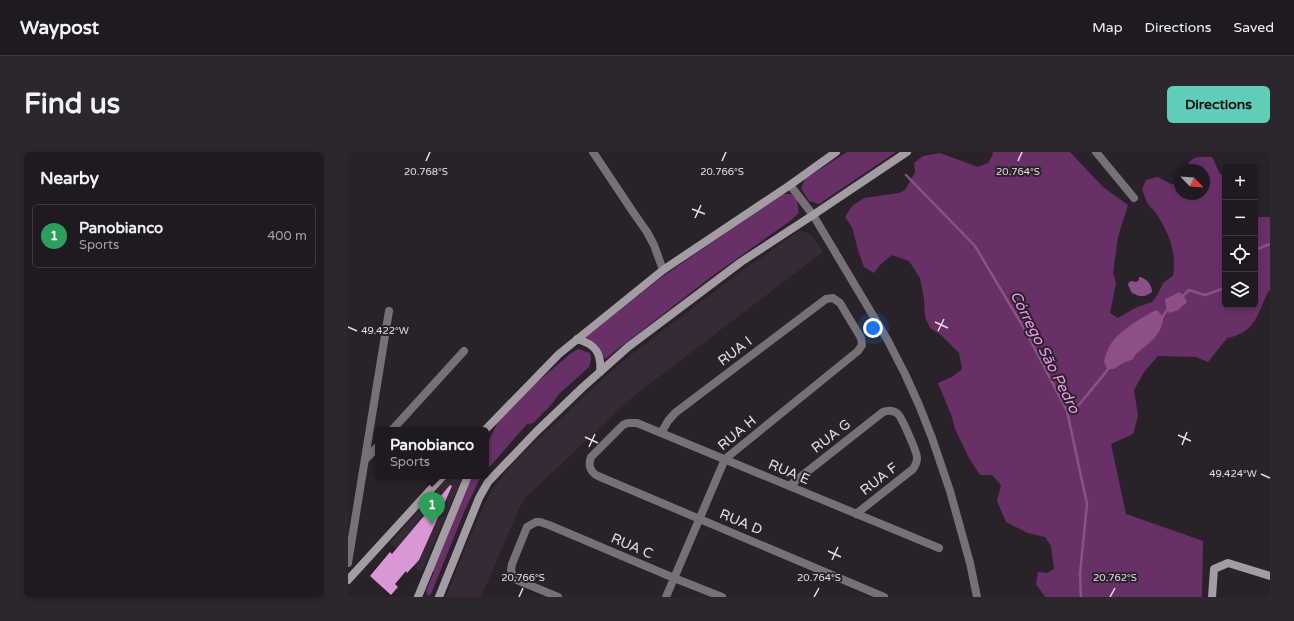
<!DOCTYPE html>
<html lang="en">
<head>
<meta charset="utf-8">
<style>
	body { margin:0; font-family:"Varela Round",sans-serif; background:#2c272c; color:#f1f3f6 }
	.controls { position:absolute; right:12px; top:12px; display:grid; overflow:hidden; border-radius:6px; box-shadow:0 2px 6px #0003 }
	.controls button { width:36px; height:36px; display:grid; place-items:center; padding:0; border:0; border-bottom:1px solid #3c383d; background:#1f1a1f; color:#f1f3f6; font:20px sans-serif }
	.compass { position:absolute; left:826px; top:12px; width:36px; height:36px; border-radius:50%; background:#1f1a1f; box-shadow:0 2px 6px #0003; rotate:115deg }
	.you { position:absolute; left:525px; top:176px; width:14px; height:14px; margin:-10px; border:3px solid #fff; border-radius:50%; background:#1a73e8; box-shadow:0 0 0 6px #1a73e833 }
	.badge { display:grid; place-items:center; width:26px; height:26px; border-radius:50%; background:#5eceb8; color:#fff; font-size:13px; font-weight:700 }
	.pin { position:absolute; translate:-50% -33px; filter:drop-shadow(0 1px 2px #0008) }
	.pin::after { content:''; position:absolute; top:21px; width:14px; height:12px; background:inherit; clip-path:polygon(0 0,100% 0,50% 100%) }
	.popup { position:absolute; left:27px; top:275px; width:114px; height:52px; box-sizing:border-box; display:grid; place-content:center; border-radius:6px; background:#1f1a1f; filter:drop-shadow(0 1px 3px #0005); font-size:13px; white-space:nowrap; color:#a1a1a4 }
	.popup b { font-size:15px; color:#f1f3f6 }
	.popup::after { content:''; position:absolute; left:50%; top:100%; margin-left:-8px; border:8px solid transparent; border-top-color:#1f1a1f }
	.list { margin:0; padding:0; list-style:none }
	h2 { display:flex; justify-content:space-between; align-items:center; height:52px; margin:0; padding:0 16px; font-size:17px }
	h2 small { font-size:13px; font-weight:400; color:#a1a1a4 }
	.list li { display:grid; grid-template-columns:26px 1fr auto; gap:12px; align-items:center; box-sizing:border-box; height:64px; margin:0 8px 8px; padding:0 8px; border:1px solid #3c383d; border-radius:6px }
	.list b { display:block; font-size:15px; white-space:nowrap }
	.list p { margin:0; font-size:13px; white-space:nowrap; color:#a1a1a4 }
	.list em { font-size:13px; font-style:normal; color:#a1a1a4 }
	.icon { flex:none; width:22px; height:22px; fill:none; stroke:currentColor; stroke-width:2; stroke-linecap:round; stroke-linejoin:round }
	.map { position:relative; flex:none; width:922px; height:445px; overflow:hidden; border-radius:6px }
	header { display:flex; align-items:center; gap:24px; box-sizing:border-box; height:56px; padding:0 20px; background:#1f1a1f; border-bottom:1px solid #3c383d }
	header strong { font-size:19px }
	nav { display:flex; gap:22px; margin-inline-start:auto; font-size:14px }
	.intro { display:flex; align-items:center; justify-content:space-between; box-sizing:border-box; height:96px; padding:0 24px }
	h1 { margin:0; font-size:28px }
	.button { padding:10px 18px; border-radius:6px; background:#5eceb8; color:#111; font-size:14px; font-weight:700 }
	main { display:flex; gap:24px; padding:0 24px }
	aside { flex:1; background:#1f1a1f; border-radius:6px; box-shadow:0 2px 6px #0003 }
	.map>svg:first-child { display:block }
	.built { fill:#362a36 }
	.green { fill:#693067 }
	.water { fill:#8c5089 }
	.lines { fill:none; stroke-linecap:round; stroke-linejoin:round }
	.stream { stroke:#8c5089; stroke-width:2.5 }
	.building { fill:#d998d5 }
	.street { stroke:#757175; stroke-width:8 }
	.secondary { stroke:#a39ca2; stroke-width:8 }
	.ticks { fill:none; stroke:#e5e0e5; stroke-width:1.5 }
	.labels { text-anchor:middle; dominant-baseline:central; stroke-width:4; stroke-linejoin:round; paint-order:stroke }
	.street-label { font-size:14px; fill:#e5e0e5; stroke:#292229 }
	.water-label { font-size:15px; font-style:italic; fill:#f09ceb; stroke:#292229 }
	.ticks-label { font-size:10px; text-anchor:middle; fill:#e5e0e5; stroke:#292229; stroke-width:4; stroke-linejoin:round; paint-order:stroke }
</style>
</head>
<body>
<header>
<strong>Waypost</strong>
<nav><a>Map</a><a>Directions</a><a>Saved</a></nav>
</header>
<div class="intro"><h1>Find us</h1><a class="button">Directions</a></div>
<main>
<aside>
<h2>Nearby<small></small></h2>
<ul class="list">
<li><span class="badge" style="background:#2e9e5b">1</span><div><b>Panobianco</b><p>Sports</p></div><em>400 m</em></li>
</ul>
</aside>
<div class="map">
<svg width="922" height="445" viewBox="0 0 922 445">
	<rect width="100%" height="100%" fill="#292229"/>
	<!-- built -->
	<path class="built" d="M451,79l8,1 6,5 10,15 -188,143 -110,103 -7,13 -37,86h-35l24,-61 22,-47 24,-29 103,-96 124,-94z
		M101,324h14l-42,97 -31,-30z"/>
	<!-- green -->
	<path class="green" d="M499,0h49l-77,52 -10,-3 -8,-13 4,-9z
		M644,0h78l33,35 25,18 -10,32 -5,36 3,10 -6,30 8,5 17,-10 17,-6 6,-8 5,-11 10,-7c4,-23 -4,-43 -17,-63 -2,-3 -6,-6 -8,-9 -3,-5 -4,-10 -6,-15l4,-9 12,-3 13,7h5l4,-9v19h24v-24h-21c10,-13 12,-14 29,-13l8,17 5,1v130h30v-89l1,1h14v74l-2,1c-11,23 -13,41 -41,46l-19,24 -12,-5 -38,-1 -14,16 -10,18 4,26 -5,18 -22,10 15,70 77,27 -1,56h-157l-9,-13 2,-12 9,1 7,-4 -3,-23 -6,-9 -17,-4 -22,-11 -9,-21 4,-16 -9,-10h-12l-11,-17 -14,-29 -3,-12 -14,-34 14,-6 10,-8 -3,-16 -18,-18 -11,-7 -5,-11 -1,-18 -4,-21 -11,-17 -17,-6 -12,10 -6,8 -10,-6 -6,-17 -6,-23 -7,-10 7,-11 12,-8 35,-5 6,-3 10,-18 -1,-9 9,-7 17,-3 38,14 10,-4 5,-9z
		M435,42h8l6,6 2,13 -9,8 -79,56 -106,82 -7,-13 -12,-9 73,-58z
		M230,197l12,4 1,6 -2,8 -30,27 -7,10 -19,19 -6,1 -41,47v-25l13,-26 35,-35 36,-31z
		M124,324h9l-16,34 -34,84 -3,2 -2,-5 8,-19 -2,-1z"/>
	<!-- water -->
	<path class="water" d="M791,125c7,1 13,7 13,15 -9,6 -11,5 -20,1l-4,-8 1,-3 3,-1 4,1 3,-2z
		M831,140l5,4 3,6 -9,8 -9,3 -3,-7 -1,-7 9,-4z
		M809,158l6,7c0,18 -16,27 -28,38l-2,4 -12,5 -7,5h-7l-3,-8c2,-7 4,-14 9,-20 7,-10 33,-27 44,-31z"/>
	<g class="lines">
		<!-- stream -->
		<path class="stream" d="M558,23l69,71 50,84 42,81 20,93 -7,70 1,23
			M907,98l15,-6
			M834,145l7,-7 16,5 17,-6 3,-5
			M814,166l6,-10 2,-2
			M719,259l11,-5 14,-17 17,-21"/>
	</g>
	<!-- building -->
	<path class="building" d="M102,333l2,1 -33,74 -12,13 -1,-2 -11,13 3,3 -7,8 -21,-19 20,-24 2,2z"/>
	<g class="lines">
		<!-- street -->
		<path class="street" d="M245,0l40,60 14,20 7,13 9,25
			M748,0l38,46
			M442,33l23,30 74,124 18,35 14,31 13,33 18,53 20,72 7,34
			M44,278l72,-79
			M313,281l7,-12 7,-8 151,-114 7,-1 7,5 21,35 1,7 -4,6 -133,108 -59,138
			M17,308l13,-14
			M441,334l94,-74c5,-2 10,-2 15,2 4,4 19,38 19,44 0,4 -2,8 -4,11l-57,45
			M0,411l41,-252
			M210,445l-41,-17 -4,-4 -2,-6 1,-6 15,-37 9,-5h4l9,3 125,53 48,19
			M536,445l-286,-121c-8,-4 -10,-11 -7,-19l32,-32 5,-2h9l302,125"/>
		<!-- secondary -->
		<path class="secondary" d="M229,187c18,5 25,14 23,33
			M137,278l74,-76 104,-84 127,-85 46,-33
			M0,428l95,-104
			M70,445l50,-121
			M91,445l40,-99 9,-16 48,-50 47,-45 45,-40 113,-85 72,-47 94,-63
			M864,445l2,-28 14,-6 42,13"/>
	</g>
	<!-- ticks -->
	<path class="ticks" d="M78,9l4,-9M374,9l4,-9M670,9l4,-9M344,57l13,5M347,66l6,-13M587,170l13,6M0,175l9,4M590,179l6,-12M830,283l13,6M237,285l13,6M834,293l5,-13M241,295l6,-13M913,322l9,4M480,399l13,6M484,408l6,-13M171,445l4,-9M466,445l5,-9M762,445l5,-9"/>
	<g class="labels">
		<!-- street labels -->
		<g class="street-label">
			<text transform="translate(387 199) rotate(-37)">RUA I</text>
			<text transform="translate(389 281) rotate(-40)">RUA H</text>
			<text transform="translate(483 284) rotate(-38)">RUA G</text>
			<text transform="translate(441 320) rotate(23)">RUA E</text>
			<text transform="translate(531 327) rotate(-38)">RUA F</text>
			<text transform="translate(393 370) rotate(23)">RUA D</text>
			<text transform="translate(284 394) rotate(23)">RUA C</text>
		</g>
		<!-- water labels -->
		<g class="water-label">
			<text transform="translate(697 200) rotate(63)">Córrego São Pedro</text>
		</g>
	</g>
	<g class="ticks-label">
		<text x="78" y="23">20.768°S</text>
		<text x="374" y="23">20.766°S</text>
		<text x="670" y="23">20.764°S</text>
		<text x="37" y="182">49.422°W</text>
		<text x="885" y="325">49.424°W</text>
		<text x="175" y="429">20.766°S</text>
		<text x="471" y="429">20.764°S</text>
		<text x="767" y="429">20.762°S</text>
	</g>
</svg>
<div class="controls">
<button>+</button>
<button>−</button>
<button><svg class="icon" aria-label="locate" viewBox="0 0 24 24"><circle cx="12" cy="12" r="6"/><path d="M12 2v4M12 18v4M2 12h4M18 12h4"/></svg></button>
<button><svg class="icon" aria-label="layers" viewBox="0 0 24 24"><path d="M12 4l9 5-9 5-9-5zM3 14l9 5 9-5"/></svg></button>
</div>
<svg class="compass" viewBox="-18 -18 36 36"><path d="M0-13l5 13h-10z" fill="#e53935"/><path d="M0 13l5-13h-10z" fill="#a1a1a4"/></svg>
<div class="you"></div>
<div class="pin badge" style="left:84px;top:373px;background:#2e9e5b">1</div>
<div class="popup"><b>Panobianco</b>Sports</div>
</div>
</main>
</body>
</html>
